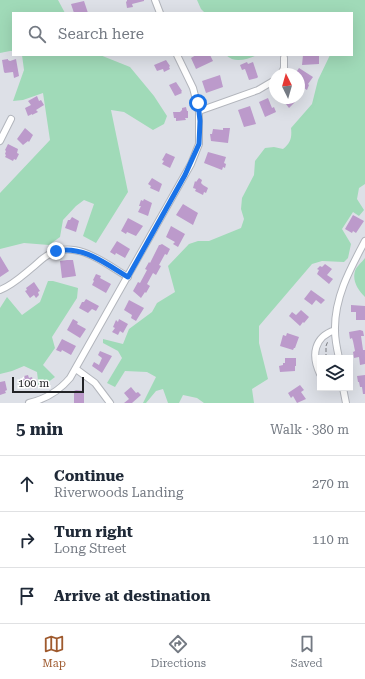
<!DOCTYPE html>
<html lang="en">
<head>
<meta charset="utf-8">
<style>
	body { margin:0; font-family:"Roboto Serif",serif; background:#f2f2f3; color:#1f2937 }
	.controls { position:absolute; right:12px; bottom:12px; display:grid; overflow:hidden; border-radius:0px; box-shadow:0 4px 16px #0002 }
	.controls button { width:36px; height:36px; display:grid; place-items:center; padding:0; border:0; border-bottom:1px solid #e0e1e3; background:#fff; color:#1f2937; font:20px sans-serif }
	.compass { position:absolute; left:269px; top:68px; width:36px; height:36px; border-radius:50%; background:#fff; box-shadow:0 4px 16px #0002; rotate:355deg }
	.scale { position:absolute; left:12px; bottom:10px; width:72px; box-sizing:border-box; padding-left:4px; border:2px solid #222326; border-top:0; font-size:11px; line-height:14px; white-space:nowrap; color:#222326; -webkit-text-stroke:3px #fff; paint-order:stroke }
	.stop { position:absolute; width:12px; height:12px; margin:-9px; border:3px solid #1a73e8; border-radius:50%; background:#fff }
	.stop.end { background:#1a73e8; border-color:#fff; box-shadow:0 1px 4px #0008 }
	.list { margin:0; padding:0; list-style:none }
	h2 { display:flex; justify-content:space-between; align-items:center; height:52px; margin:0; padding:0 16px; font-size:17px }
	h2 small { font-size:13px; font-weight:400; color:#747a83 }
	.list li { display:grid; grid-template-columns:26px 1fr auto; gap:12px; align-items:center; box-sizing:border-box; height:56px; padding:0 16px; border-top:1px solid #e0e1e3 }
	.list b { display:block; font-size:15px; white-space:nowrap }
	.list p { margin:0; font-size:13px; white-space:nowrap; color:#747a83 }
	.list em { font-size:13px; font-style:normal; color:#747a83 }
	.icon { flex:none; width:22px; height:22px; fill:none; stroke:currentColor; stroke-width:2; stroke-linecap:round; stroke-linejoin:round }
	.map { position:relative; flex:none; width:365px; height:403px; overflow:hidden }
	.search { position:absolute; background:#fff; box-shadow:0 4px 16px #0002; left:12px; right:12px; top:12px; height:44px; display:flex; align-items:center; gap:10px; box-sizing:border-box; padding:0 14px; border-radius:0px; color:#747a83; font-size:15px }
	.sheet { height:220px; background:#fff }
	nav { display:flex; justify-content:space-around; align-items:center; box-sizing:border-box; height:56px; border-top:1px solid #e0e1e3; background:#fff; font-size:11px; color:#747a83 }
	nav a { display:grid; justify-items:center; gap:2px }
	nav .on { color:#9f5a2e }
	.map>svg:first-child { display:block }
	.green { fill:#a0dab8 }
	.building { fill:#bc9acb }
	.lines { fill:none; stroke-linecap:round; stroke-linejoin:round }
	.street-casing { stroke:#b2b5bc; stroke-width:8 }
	.path { stroke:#797b80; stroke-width:1; stroke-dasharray:4 2; stroke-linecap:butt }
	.street { stroke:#fff; stroke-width:6 }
	.route { stroke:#1a73e8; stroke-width:5 }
</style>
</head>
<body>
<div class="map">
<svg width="365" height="403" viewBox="0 0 365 403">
	<rect width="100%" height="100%" fill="#dde0e7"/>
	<!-- green -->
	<path class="green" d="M0,0h58l7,13h-52v38h-3l-10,2z
		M197,0h168v184l-6,4 -2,11 7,11 -5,6 -6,-4 -11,17 9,15 -3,14 -4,4 -22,-1 -10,3 -53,62v17l9,36 -16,10 2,14h-50l-7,-5 -14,-3 -4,8h-11l-5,-14 -7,2 -10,12h-3l13,-26 -9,-5 -22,-1 -10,16 -8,-4 15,-25 -4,-7 -15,-8v-4l20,5 6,-15 23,-17 5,-9 18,-11 -7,-26 21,-22 9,-3h11l32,-13 3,-9 -3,-10 1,-11 12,-23 1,-14 10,-13 9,-1 9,2c8,-6 9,-12 8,-21l21,-24 6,-24 12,-25h22v-42h-147l-4,-4z
		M22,55h78l30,12 24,29 13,20 -3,8 -11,6 -29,-18 -13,-2 17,82 -32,51 -13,-7 11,-32 -10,-4 -8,6 -13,14 -3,17 -11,8 -25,-2 -24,6v-56l50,-53 -7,-47 -20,7 -10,1 11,-31z
		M226,55h31c-10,4 -22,9 -31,0z
		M365,258v39c-7,-7 -13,-16 -10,-26 1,-4 7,-9 10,-13z
		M48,281h5l25,7 -1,10 -25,39 3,11 -12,17 12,12 -16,12 -2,-17 -13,-6 -12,5 -12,3v-66l7,-11 15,18 18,-13z"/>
	<!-- building -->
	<path class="building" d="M127,0h17v1l-12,3 1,3 -6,1 -1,-6 1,-1z
		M84,1l4,12h-14l-3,-9z
		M196,55h14l3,6 -17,8 -5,-11z
		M303,55h16v9l-17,1z
		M8,59v1l2,1 6,-2 3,17 -5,2 -1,-6 -8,1 -1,-1 -2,-12z
		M166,60l4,6 -1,1 1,2 -6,3 -1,-3 -6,2 -3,-6z
		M247,62l1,2 5,-2 5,15 -1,1 -8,2 -4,-11 -3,1 -2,-5z
		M299,68l14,9 -5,7 1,1 -2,5 -8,-5v-11h-4z
		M220,75l3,12 -17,6 -4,-12z
		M176,82l6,9 -1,1 1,1 -7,3 -6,-11z
		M37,96l2,5 2,-1 3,5 -8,5 2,2 -6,3v-1l-4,2 -3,-8 6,-3 -3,-4z
		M268,98l4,10 2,-1 2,5 -11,5 -6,-15z
		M292,98h7l-10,10 -3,-4z
		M250,106l6,18 -12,3 -6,-17z
		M186,107l1,4h1v7h-3l1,2 -10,1v-3h-2l-1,-6h7l2,-2v-2z
		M25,128l8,7 -4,7 -1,-1 -5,4 -6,-6z
		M223,128h7l-2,15 -17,-2 -1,-7h2l1,-5 10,1z
		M8,144l10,5 -1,4 2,1 -3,6 -2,-1 -1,2 -8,-4 1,-2 -1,-1 1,-3 -1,-1z
		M208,152l18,5 -2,6 2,1 -1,4 -2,-1 -1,3 -18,-7z
		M166,153l9,4 -5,11 -8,-4 2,-3 -2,-1z
		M152,178l10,6 -3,8 -9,-4 1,-2 -3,-2z
		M199,178l3,2 -1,3 2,2 5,3 -2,5 -2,-1 -1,3 -8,-4 1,-2 -3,-1 2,-7 1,1z
		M144,199l8,4 -4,13 -10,-4 3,-6h-2l2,-6 2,1z
		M183,204l15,9 -5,12 -17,-10z
		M353,215l11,6 -8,12 -3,-2 -1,2 -7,-4z
		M72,217l7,4 -3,11 -11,-4 3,-8h2z
		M128,218l15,8 -7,10 -9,-4 -1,2 -5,-3z
		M171,226l14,8 -7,13 -5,-3 2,-2 -9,-5z
		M117,241l13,8 -5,9 -9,-5 -1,2 -5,-3z
		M162,244l8,5 -3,6 -2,-1 -6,11 2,1 -5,9 -3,-2 -6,11 3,2 -4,7 -1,-1 -4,6 -8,-7 5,-9 2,1 7,-13 -2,-1 4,-7 1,1 9,-18h1z
		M0,256l9,15 -9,6z
		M67,260h6l3,16 -14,2 -2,-17z
		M325,264l7,5 -5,6 6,4 -4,5 -12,-10 2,-4 -2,-1 3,-3 2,1z
		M96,274l5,2 -1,2 11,6 -5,9 -14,-8 2,-4 -1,-1z
		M34,282l6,9 -2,1 1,3 -3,3 -2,-3 -4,3 -5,-7 2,-1 -1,-2z
		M311,290l14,10 -4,4 -5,-4 -4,5 -8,-6z
		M86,299l13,7 -3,5 -4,-2 -4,4 -9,-5 3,-6h2z
		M129,300l15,8 -8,13 -5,-3 1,-3 -8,-5z
		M351,305l14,1v14h-9v-8h-5z
		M301,310l8,7 -5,6 -1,-1 -3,4 -11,-10 3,-4 4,3z
		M73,319l5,3 -1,2 9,5 -6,9 -13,-8z
		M119,319l9,5 -5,9 -3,-2 -2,4 -6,-3 3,-4 -2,-1 3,-7 2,2z
		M360,330l3,1 1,5h-3l2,14h2v14l-5,1 -1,-8 -5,1 -1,-6 2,-1 -2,-10 -1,-3 -2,1 -1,-7z
		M287,333l12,4 -4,11h-1l-1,2 -13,-4 3,-11 3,1z
		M62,339l14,7 -5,9 -9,-5 -1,2 -5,-2z
		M100,351l12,5 -10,17 -10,-7 2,-4 5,3 3,-7 -4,-3z
		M285,358h11v8h-1v5l-15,1 -1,-6 4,-1v-2h2z
		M28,375l1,3 3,-1 2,9 -11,2 -2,-9h4l-1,-3z
		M365,375v19h-2l-1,-7h-2l-1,-5h-1l-1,-6z
		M5,381l2,9 -2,1 1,2 -6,2v-13z
		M300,385l4,5 -3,2 5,7 -9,4 -4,-7 -2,2 -3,-5z
		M131,387l5,6 2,-1 3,3 -9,8h-8l5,-4 -5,-6z
		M76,390l8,1v12h-10v-12z"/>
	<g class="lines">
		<!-- street casing -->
		<g class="street-casing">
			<path id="street" d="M155,0l5,13
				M281,74l3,-6v-10
				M199,111l59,-21 17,-10
				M0,141l11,-22
				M0,290c13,-5 23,-15 33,-23 5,-4 10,-10 17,-13 26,-15 56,10 78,23
				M339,358c-2,-9 -4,-18 -4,-27 -1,-33 15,-62 30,-90
				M76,369l19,14 15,20
				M320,374c-9,-19 -6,-37 15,-44
				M343,388l3,15
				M29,403c17,-4 30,-12 41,-25l121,-214 8,-20v-33l-6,-23 -16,-33"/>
		</g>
		<!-- path -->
		<path class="path" d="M326,358v-12l2,-5"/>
		<!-- street -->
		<use href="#street" class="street"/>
	</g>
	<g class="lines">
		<!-- route -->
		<path class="route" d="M56,251c27,-6 50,13 72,26l57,-102 14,-31 1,-23 -2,-18"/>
	</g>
</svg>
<div class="controls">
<button><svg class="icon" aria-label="layers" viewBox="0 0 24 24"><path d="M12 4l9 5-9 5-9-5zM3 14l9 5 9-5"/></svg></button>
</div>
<svg class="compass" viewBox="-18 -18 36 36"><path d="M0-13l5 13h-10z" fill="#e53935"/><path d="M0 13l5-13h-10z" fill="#747a83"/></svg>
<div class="scale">100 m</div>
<div class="stop" style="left:198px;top:103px"></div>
<div class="stop end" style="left:56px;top:251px"></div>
<div class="search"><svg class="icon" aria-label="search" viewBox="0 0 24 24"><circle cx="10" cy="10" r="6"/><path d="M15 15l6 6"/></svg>Search here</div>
</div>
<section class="sheet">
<h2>5 min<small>Walk · 380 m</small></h2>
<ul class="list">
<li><svg class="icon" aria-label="ahead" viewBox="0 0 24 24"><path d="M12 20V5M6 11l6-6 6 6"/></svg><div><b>Continue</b><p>Riverwoods Landing</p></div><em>270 m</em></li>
<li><svg class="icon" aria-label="right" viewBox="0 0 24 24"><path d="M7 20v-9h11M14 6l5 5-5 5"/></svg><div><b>Turn right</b><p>Long Street</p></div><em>110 m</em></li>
<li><svg class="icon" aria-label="arrive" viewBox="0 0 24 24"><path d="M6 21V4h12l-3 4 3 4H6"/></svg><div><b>Arrive at destination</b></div></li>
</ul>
</section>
<nav>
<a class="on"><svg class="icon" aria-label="map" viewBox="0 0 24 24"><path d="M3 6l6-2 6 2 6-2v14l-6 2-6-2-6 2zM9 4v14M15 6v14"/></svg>Map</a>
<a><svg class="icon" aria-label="directions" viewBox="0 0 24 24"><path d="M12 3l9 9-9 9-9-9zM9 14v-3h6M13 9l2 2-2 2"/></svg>Directions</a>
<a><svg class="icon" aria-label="saved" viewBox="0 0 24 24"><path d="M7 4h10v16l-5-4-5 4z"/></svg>Saved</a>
</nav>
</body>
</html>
